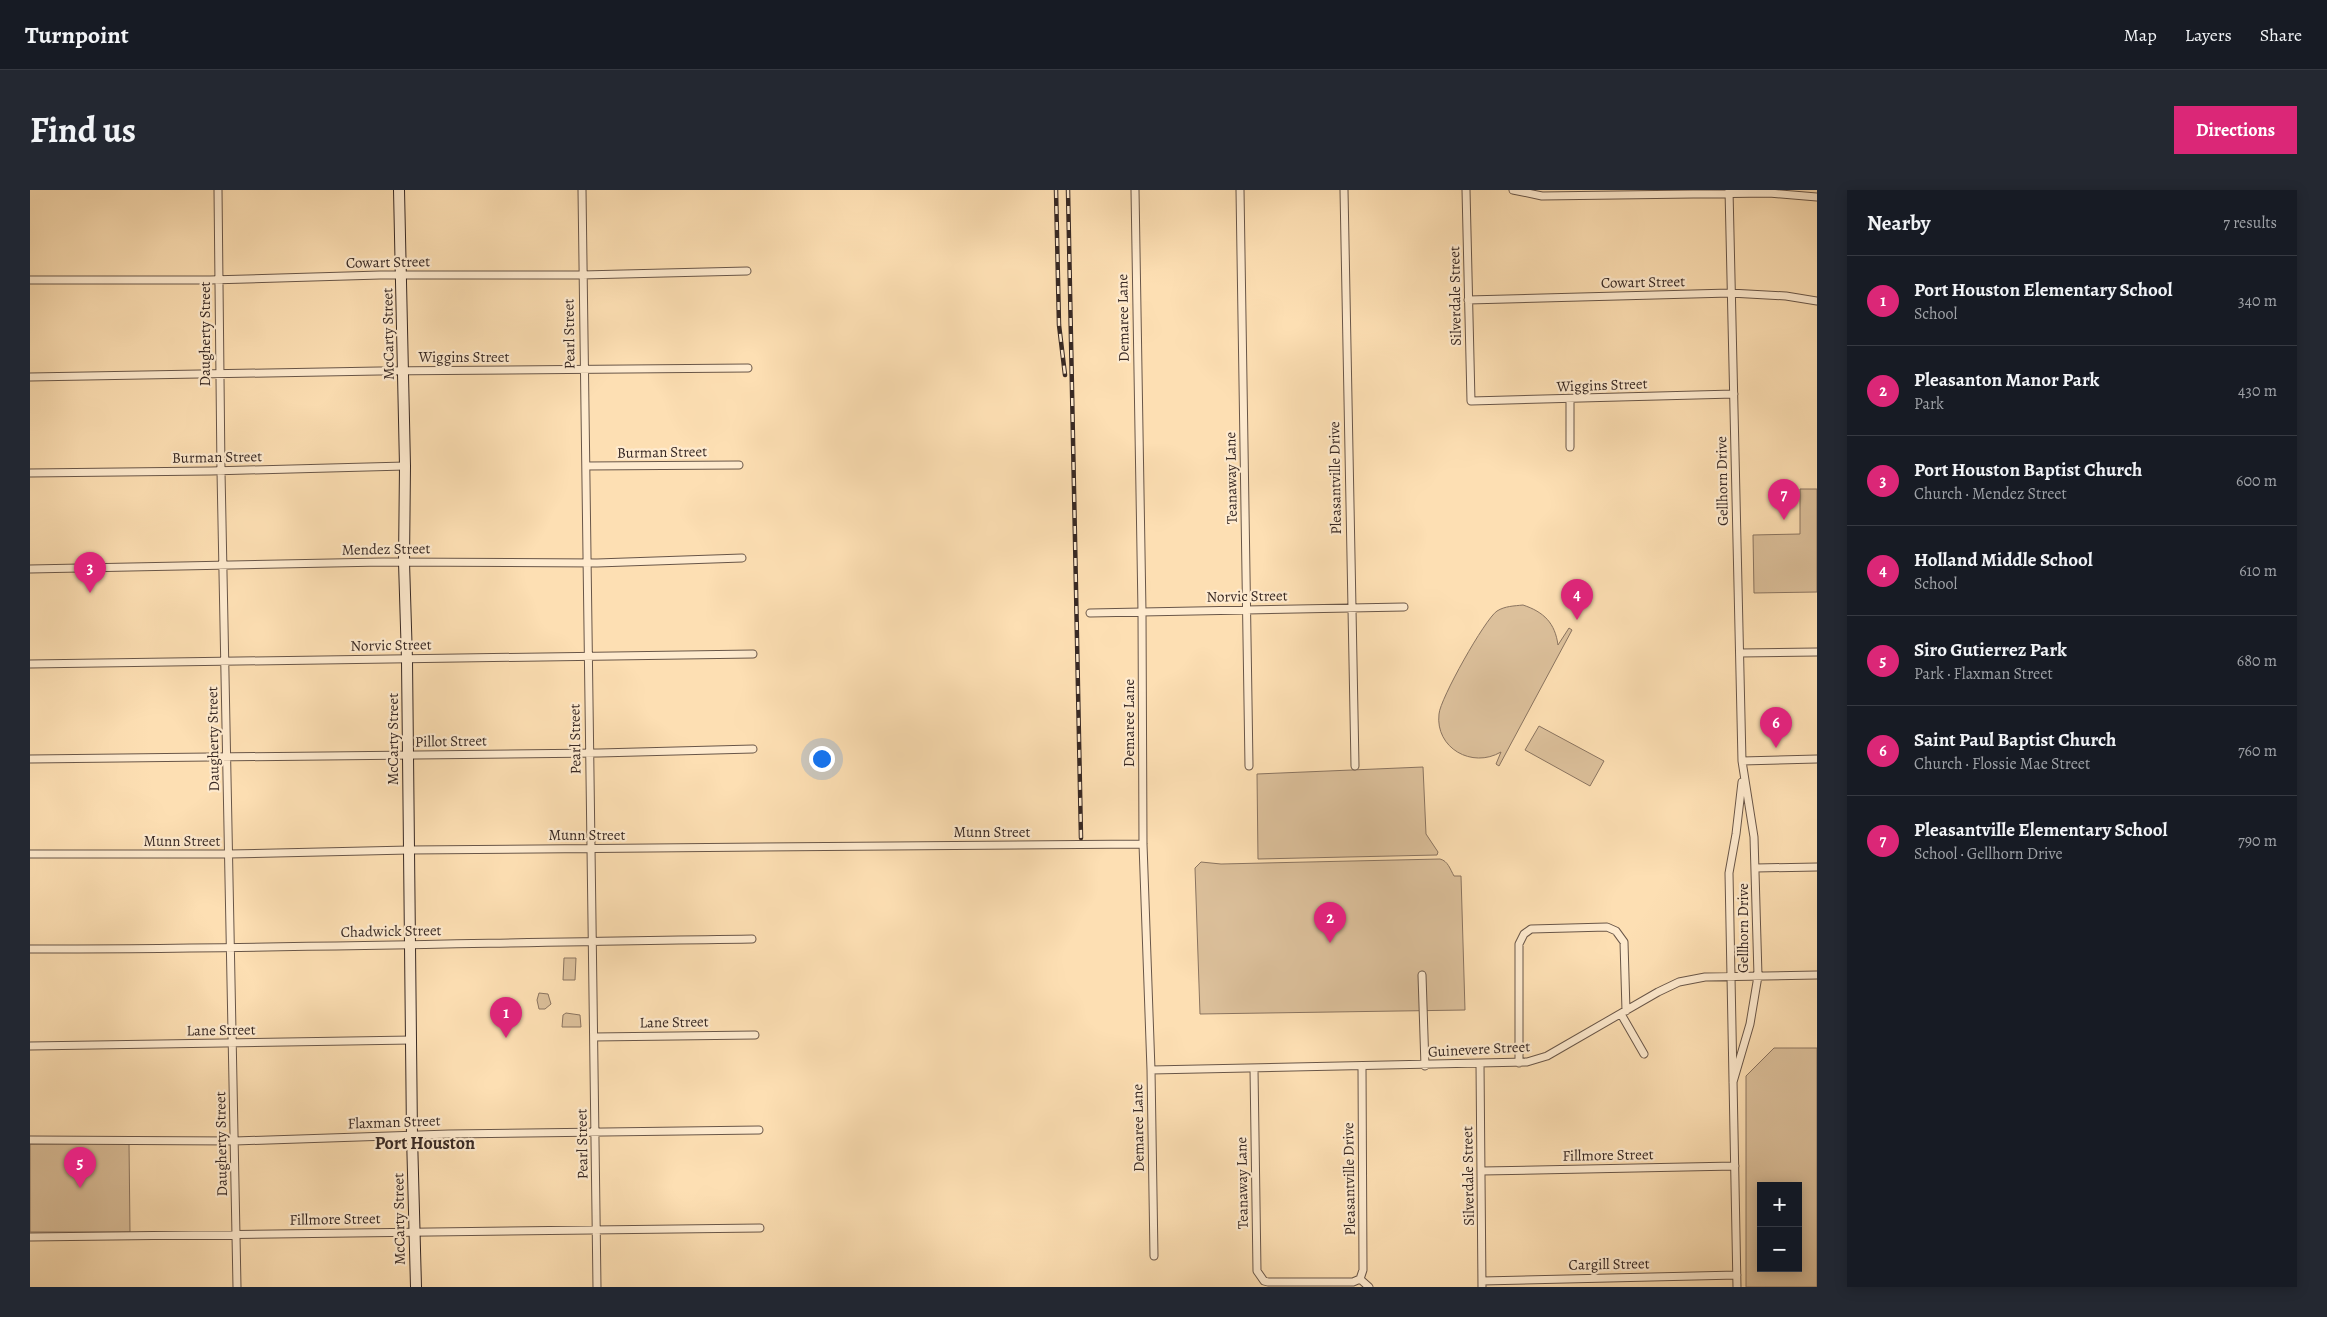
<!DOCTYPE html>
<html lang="en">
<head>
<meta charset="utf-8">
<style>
	body { margin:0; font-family:Alegreya,serif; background:#242831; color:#f1f3f6 }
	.controls { position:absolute; right:15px; bottom:15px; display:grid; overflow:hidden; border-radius:0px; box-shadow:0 2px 12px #0003 }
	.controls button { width:45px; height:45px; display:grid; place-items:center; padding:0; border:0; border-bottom:1px solid #363941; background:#171b24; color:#f1f3f6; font:25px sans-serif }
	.you { position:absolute; left:791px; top:568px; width:18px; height:18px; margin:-12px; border:4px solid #fff; border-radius:50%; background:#1a73e8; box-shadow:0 0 0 8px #1a73e833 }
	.badge { display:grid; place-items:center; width:32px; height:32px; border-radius:50%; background:#db2777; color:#fff; font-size:16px; font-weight:700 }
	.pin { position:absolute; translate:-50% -41px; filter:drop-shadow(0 1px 2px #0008) }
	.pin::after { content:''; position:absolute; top:26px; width:18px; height:15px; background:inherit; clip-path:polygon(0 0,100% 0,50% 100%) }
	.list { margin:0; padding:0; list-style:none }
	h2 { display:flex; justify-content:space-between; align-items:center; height:65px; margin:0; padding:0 20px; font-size:21px }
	h2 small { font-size:16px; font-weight:400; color:#9ea1a6 }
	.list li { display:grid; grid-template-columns:32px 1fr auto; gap:15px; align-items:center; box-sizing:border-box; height:90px; padding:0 20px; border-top:1px solid #363941 }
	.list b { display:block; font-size:19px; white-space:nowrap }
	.list p { margin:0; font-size:16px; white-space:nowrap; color:#9ea1a6 }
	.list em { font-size:16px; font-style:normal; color:#9ea1a6 }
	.map { position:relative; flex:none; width:1787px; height:1097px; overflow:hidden; border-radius:0px }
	header { display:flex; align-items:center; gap:30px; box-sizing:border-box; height:70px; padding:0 25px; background:#171b24; border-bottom:1px solid #363941 }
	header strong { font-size:24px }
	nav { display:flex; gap:28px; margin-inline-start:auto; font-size:18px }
	.intro { display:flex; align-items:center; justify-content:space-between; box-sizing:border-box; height:120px; padding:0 30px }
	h1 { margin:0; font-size:35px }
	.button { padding:12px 22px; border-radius:0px; background:#db2777; color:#fff; font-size:18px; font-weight:700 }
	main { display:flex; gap:30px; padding:0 30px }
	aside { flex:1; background:#171b24; border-radius:0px; box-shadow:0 2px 12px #0003 }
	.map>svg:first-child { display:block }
	.green { fill:#dcc09b; stroke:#8a7460; fill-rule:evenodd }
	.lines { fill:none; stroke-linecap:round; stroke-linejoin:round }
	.minor-casing { stroke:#695648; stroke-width:9 }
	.secondary-casing { stroke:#382924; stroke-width:12 }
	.minor { stroke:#feeace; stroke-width:7 }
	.secondary { stroke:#feeace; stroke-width:10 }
	.rail-casing { stroke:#382924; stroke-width:4.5 }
	.rail { stroke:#feeace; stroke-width:2.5; stroke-dasharray:8; stroke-linecap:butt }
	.labels { text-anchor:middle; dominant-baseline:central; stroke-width:4.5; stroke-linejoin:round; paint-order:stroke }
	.street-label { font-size:15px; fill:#382924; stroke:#feeace }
	.quarter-label { font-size:18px; font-weight:bold; fill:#382924; stroke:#feeace }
</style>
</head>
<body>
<header>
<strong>Turnpoint</strong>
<nav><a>Map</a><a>Layers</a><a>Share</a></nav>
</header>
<div class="intro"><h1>Find us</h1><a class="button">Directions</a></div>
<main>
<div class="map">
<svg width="1787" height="1097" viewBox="0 0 1787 1097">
	<rect width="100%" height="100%" fill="#fddfb3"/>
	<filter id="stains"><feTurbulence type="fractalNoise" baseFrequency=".004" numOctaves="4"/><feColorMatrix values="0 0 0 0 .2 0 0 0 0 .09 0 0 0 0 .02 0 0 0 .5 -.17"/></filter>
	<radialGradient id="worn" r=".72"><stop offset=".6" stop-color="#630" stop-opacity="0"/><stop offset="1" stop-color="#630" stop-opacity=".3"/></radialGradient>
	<!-- green -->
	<path class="green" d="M1770,299h17v103l-63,1 -1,-58 47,-1z
		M1493,415c21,7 32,18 35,40l11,-17 3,2 -73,136 -3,-2 5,-12c-29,17 -66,-4 -62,-38 1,-15 46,-95 58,-103 8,-5 17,-5 26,-6z
		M1509,536l65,35 -14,25 -65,-36z
		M1393,577l3,67 12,18 -1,3 -179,4 -1,-85z
		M1410,669c8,2 10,10 14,17h7l4,134 -265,4 -5,-146 6,-6 20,2z
		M534,768h12l-1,22h-12z
		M509,803l9,1 3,10 -6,5h-6l-2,-9z
		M536,823l14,2 1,12h-19l1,-12z
		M1744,858h43v239h-71v-211zM1731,996h37v82h-37z
		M99,953l1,89h-100v-88z"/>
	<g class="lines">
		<!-- minor casing -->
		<g class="minor-casing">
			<path id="minor" d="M188,0l3,281 16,816
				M552,0l15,1097
				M1105,0l7,422 1,232 8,226 3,186
				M1210,0l9,576
				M1314,0l11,576
				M1436,0l5,211 263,-7
				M1483,0l29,6 227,-3 48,4
				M1699,0l13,571 12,76 4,139 -8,48 -17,58
				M0,90h180l170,-5h202l165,-4
				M1438,110l262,-7 56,3 31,5
				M0,187l349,-6 369,-3
				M1540,210v47
				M556,276l153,-1
				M0,283l181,-2 194,-5
				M0,379l353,-7 214,1 145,-5
				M1060,423l314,-6
				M1710,463l77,-1
				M0,474l723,-10
				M0,569l569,-6 154,-4
				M1712,571l75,-2
				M0,664h199l180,-4 734,-6
				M1726,678l61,-1
				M0,759c241,0 481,-7 722,-10
				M1392,785l3,91
				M1591,824l23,40
				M564,847l161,-2
				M0,856l382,-6
				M1489,873v-119l5,-10 7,-5 76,-2 9,4 8,11 2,69
				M1450,874l2,223
				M1224,879l3,202 7,10 4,1h85l7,-3
				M1121,880l376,-8 20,-6 111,-64 21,-10 26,-5 112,-2
				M0,950l205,1 214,-7 310,-4
				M1452,981l253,-5
				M0,1047l730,-9
				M1330,1089l3,-9 -1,-203
				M1330,1089l9,8
				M1452,1091l255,-6
				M1707,1097l-8,-414 7,-39 6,-52"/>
		</g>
		<!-- secondary casing -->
		<g class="secondary-casing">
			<path id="secondary" d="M369,0l6,276 -1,96 3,98 5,476 4,151"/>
		</g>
		<!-- minor -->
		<use href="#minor" class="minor"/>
		<!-- secondary -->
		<use href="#secondary" class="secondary"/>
		<!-- rail casing -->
		<g class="rail-casing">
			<path id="rail" d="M1026,0l3,135 6,50
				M1038,0l13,648"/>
		</g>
		<!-- rail -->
		<use href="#rail" class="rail"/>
	</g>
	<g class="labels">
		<!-- street labels -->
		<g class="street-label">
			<text transform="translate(358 72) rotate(-1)">Cowart Street</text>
			<text transform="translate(1613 92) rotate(-1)">Cowart Street</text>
			<text transform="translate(1425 106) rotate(-91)">Silverdale Street</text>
			<text transform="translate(1093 128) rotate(-91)">Demaree Lane</text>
			<text transform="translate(175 144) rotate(-90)">Daugherty Street</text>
			<text transform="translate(358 144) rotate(-91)">McCarty Street</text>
			<text transform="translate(539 144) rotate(-91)">Pearl Street</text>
			<text x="434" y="167">Wiggins Street</text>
			<text transform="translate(1572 195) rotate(-2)">Wiggins Street</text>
			<text transform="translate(632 262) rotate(-1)">Burman Street</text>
			<text transform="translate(187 267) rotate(-1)">Burman Street</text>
			<text transform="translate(1201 288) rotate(-91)">Teanaway Lane</text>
			<text transform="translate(1305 288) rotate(-91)">Pleasantville Drive</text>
			<text transform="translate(1692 291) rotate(-91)">Gellhorn Drive</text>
			<text transform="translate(356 359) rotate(-1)">Mendez Street</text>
			<text transform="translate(1217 406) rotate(-1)">Norvic Street</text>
			<text transform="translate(361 455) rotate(-1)">Norvic Street</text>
			<text transform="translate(1099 533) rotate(-90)">Demaree Lane</text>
			<text transform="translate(183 549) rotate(-91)">Daugherty Street</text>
			<text transform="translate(363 549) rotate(-90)">McCarty Street</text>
			<text transform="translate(545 549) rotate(-91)">Pearl Street</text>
			<text transform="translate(421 551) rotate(-1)">Pillot Street</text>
			<text x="962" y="642">Munn Street</text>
			<text x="557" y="645">Munn Street</text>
			<text x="152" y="651">Munn Street</text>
			<text transform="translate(1713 738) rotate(-90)">Gellhorn Drive</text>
			<text transform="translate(361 741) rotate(-1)">Chadwick Street</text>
			<text transform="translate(644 832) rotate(-1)">Lane Street</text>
			<text transform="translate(191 840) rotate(-1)">Lane Street</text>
			<text transform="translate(1449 859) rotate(-3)">Guinevere Street</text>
			<text transform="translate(364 932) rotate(-2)">Flaxman Street</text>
			<text transform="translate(1108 938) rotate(-91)">Demaree Lane</text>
			<text transform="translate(191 954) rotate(-91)">Daugherty Street</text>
			<text transform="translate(552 954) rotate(-91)">Pearl Street</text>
			<text transform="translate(1578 965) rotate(-1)">Fillmore Street</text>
			<text transform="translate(1438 986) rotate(-91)">Silverdale Street</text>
			<text transform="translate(1319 989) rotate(-91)">Pleasantville Drive</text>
			<text transform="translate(1212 993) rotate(-91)">Teanaway Lane</text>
			<text transform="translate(305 1029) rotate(-1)">Fillmore Street</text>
			<text transform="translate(369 1029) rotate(-91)">McCarty Street</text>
			<text transform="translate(1579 1074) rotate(-1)">Cargill Street</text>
		</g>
		<!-- quarter labels -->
		<g class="quarter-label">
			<text x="395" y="953">Port Houston</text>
		</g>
	</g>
	<rect width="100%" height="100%" filter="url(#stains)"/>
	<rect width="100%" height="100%" fill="url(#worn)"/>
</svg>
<div class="controls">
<button>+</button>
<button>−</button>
</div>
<div class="you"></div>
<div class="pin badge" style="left:476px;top:848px">1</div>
<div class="pin badge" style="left:1300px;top:753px">2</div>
<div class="pin badge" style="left:60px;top:403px">3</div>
<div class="pin badge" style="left:1547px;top:430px">4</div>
<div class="pin badge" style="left:50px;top:998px">5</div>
<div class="pin badge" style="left:1746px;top:558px">6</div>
<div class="pin badge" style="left:1754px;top:330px">7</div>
</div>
<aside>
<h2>Nearby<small>7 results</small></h2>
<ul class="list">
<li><span class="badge">1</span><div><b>Port Houston Elementary School</b><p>School</p></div><em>340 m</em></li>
<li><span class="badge">2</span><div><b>Pleasanton Manor Park</b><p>Park</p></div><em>430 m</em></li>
<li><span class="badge">3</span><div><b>Port Houston Baptist Church</b><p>Church · Mendez Street</p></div><em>600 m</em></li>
<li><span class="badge">4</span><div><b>Holland Middle School</b><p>School</p></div><em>610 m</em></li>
<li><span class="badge">5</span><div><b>Siro Gutierrez Park</b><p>Park · Flaxman Street</p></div><em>680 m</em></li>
<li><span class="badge">6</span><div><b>Saint Paul Baptist Church</b><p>Church · Flossie Mae Street</p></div><em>760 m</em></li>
<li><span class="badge">7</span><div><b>Pleasantville Elementary School</b><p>School · Gellhorn Drive</p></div><em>790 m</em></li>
</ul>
</aside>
</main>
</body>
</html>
